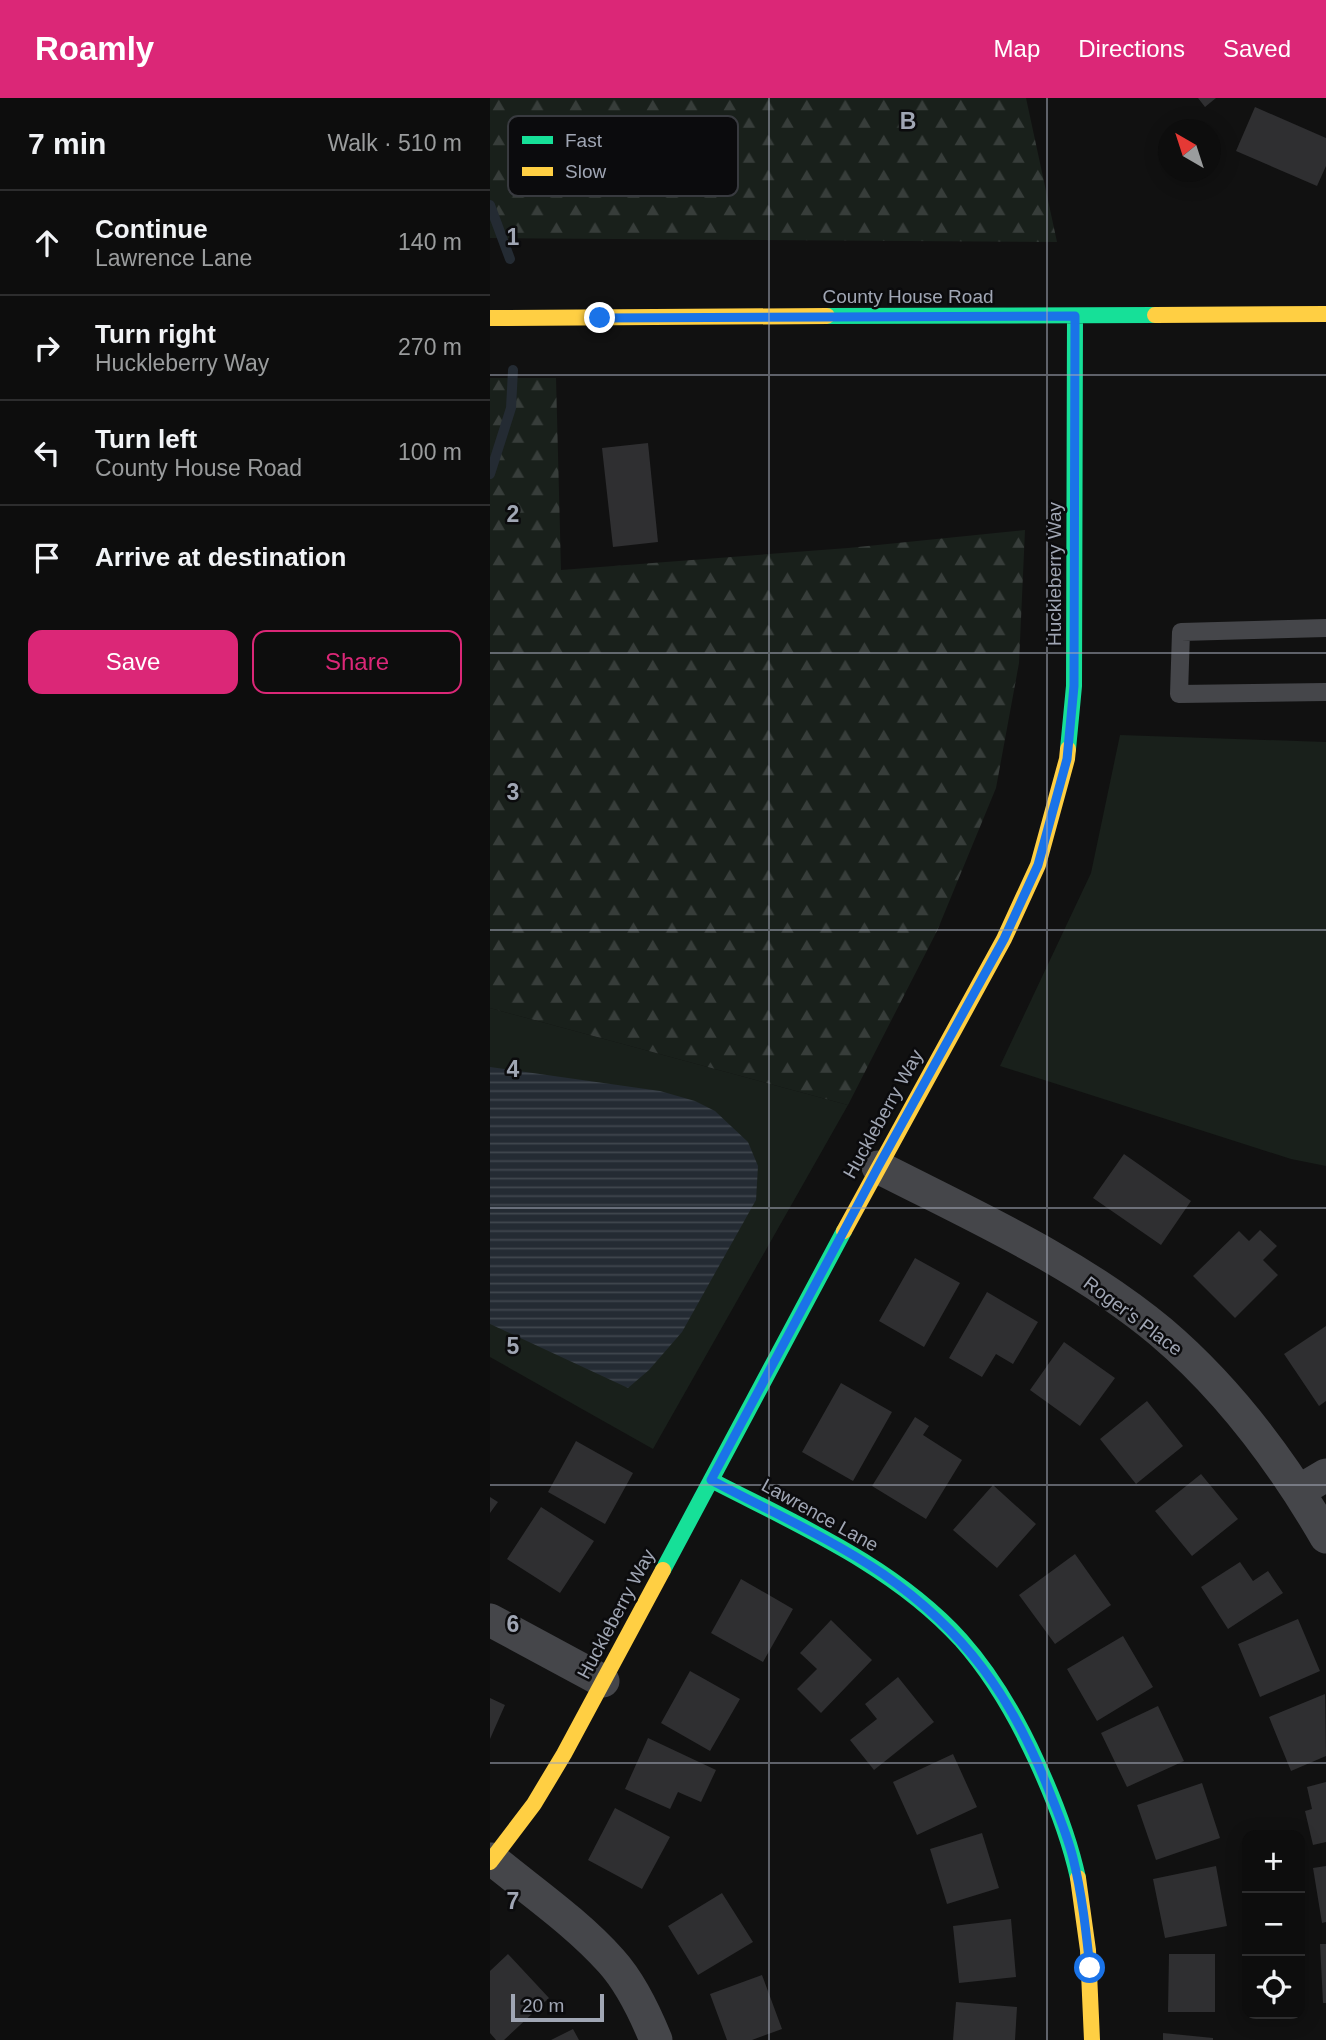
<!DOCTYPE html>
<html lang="en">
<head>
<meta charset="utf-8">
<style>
	body { margin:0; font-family:Helvetica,sans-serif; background:#1b1b1b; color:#f1f3f6 }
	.controls { position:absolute; right:21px; bottom:21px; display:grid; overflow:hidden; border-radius:14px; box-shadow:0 4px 18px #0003 }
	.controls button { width:63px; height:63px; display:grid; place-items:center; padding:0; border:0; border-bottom:2px solid #2d2d2e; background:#0d0d0d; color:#f1f3f6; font:35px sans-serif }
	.compass { position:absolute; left:668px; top:21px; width:63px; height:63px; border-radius:50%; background:#0d0d0d; box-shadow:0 4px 18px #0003; rotate:321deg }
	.scale { position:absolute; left:21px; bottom:18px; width:93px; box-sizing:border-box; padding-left:7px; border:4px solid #a0a6b4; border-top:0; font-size:19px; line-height:24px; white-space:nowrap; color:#a0a6b4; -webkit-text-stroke:5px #0b0b0d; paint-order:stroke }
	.stop { position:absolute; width:21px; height:21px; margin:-16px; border:5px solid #1a73e8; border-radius:50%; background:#fff }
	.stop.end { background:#1a73e8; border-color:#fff; box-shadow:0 2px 7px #0008 }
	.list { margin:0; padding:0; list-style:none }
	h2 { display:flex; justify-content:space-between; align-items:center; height:91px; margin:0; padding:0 28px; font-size:30px }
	h2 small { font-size:23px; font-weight:400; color:#9a9c9d }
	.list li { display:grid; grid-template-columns:46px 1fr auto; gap:21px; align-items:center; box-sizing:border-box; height:105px; padding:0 28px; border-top:2px solid #2d2d2e }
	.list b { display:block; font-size:26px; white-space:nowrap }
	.list p { margin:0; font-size:23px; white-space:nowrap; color:#9a9c9d }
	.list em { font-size:23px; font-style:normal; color:#9a9c9d }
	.actions { display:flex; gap:14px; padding:21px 28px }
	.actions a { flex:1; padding:16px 0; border:2px solid #db2777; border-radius:14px; text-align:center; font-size:24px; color:#db2777 }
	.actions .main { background:#db2777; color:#fff }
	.icon { flex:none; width:38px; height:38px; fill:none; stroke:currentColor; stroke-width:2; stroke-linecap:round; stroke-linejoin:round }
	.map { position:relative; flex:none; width:836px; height:1942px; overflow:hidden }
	header { display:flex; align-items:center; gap:42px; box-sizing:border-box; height:98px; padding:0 35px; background:#db2777; color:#fff }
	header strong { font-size:33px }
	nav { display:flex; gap:38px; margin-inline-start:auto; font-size:24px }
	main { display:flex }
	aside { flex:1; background:#0d0d0d }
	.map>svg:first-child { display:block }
	.green { fill:#19201b }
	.forest { fill:url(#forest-firs) }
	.water { fill:url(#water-rules) }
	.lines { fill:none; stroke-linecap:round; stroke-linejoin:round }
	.stream { stroke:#242b33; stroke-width:10 }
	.building { fill:#2f2f31 }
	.lane { stroke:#45464a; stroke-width:18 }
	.street { stroke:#45464a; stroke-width:33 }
	.fast { stroke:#16e098; stroke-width:16 }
	.slow { stroke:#ffcf43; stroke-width:16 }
	.route { stroke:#1a73e8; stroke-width:9 }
	.grid { fill:none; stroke:#a0a6b4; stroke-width:2; stroke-opacity:0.55 }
	.labels { text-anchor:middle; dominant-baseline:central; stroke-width:5; stroke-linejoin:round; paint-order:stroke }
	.street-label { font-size:19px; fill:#a0a6b4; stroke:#0b0b0d }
	.key { fill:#0b0b0d; stroke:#383a3f; stroke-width:2 }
	.key-label { font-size:19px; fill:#a0a6b4 }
	.grid-label { font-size:23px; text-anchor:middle; font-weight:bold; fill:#a0a6b4; stroke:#0b0b0d; stroke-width:5; stroke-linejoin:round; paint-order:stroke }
</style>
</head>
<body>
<header>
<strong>Roamly</strong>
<nav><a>Map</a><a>Directions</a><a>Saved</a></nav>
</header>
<main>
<aside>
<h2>7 min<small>Walk · 510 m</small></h2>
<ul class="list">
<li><svg class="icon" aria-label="ahead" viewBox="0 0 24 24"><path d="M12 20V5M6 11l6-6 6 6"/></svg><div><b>Continue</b><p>Lawrence Lane</p></div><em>140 m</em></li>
<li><svg class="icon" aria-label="right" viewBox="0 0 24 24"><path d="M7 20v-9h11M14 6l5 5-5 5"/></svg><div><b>Turn right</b><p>Huckleberry Way</p></div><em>270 m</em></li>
<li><svg class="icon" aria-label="left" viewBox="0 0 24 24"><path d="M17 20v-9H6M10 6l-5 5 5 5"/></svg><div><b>Turn left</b><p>County House Road</p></div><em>100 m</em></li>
<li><svg class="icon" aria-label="arrive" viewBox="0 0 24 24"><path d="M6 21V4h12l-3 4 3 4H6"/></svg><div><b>Arrive at destination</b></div></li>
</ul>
<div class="actions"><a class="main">Save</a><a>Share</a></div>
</aside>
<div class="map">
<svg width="836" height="1942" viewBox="0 0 836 1942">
	<defs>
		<pattern id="forest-firs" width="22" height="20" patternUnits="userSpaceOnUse" patternTransform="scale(1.75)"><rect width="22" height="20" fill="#19201b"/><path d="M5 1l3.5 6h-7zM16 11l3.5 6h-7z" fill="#373d3a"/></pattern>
		<pattern id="water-rules" width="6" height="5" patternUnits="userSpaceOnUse" patternTransform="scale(1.75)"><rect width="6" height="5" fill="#242b33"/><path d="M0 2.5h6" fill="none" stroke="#40474e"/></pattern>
	</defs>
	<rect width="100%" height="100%" fill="#111"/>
	<!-- green -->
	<path class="green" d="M630,637l206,7v424l-35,-7 -291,-93 91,-193z
		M0,910l358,97 -195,344 -163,-92z"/>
	<!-- forest -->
	<path class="forest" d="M0,0h536l31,144 -567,-4z
		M0,280h66l5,192 287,-22 177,-18 -6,133 -23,125 -59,143 -89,174 -358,-97z"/>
	<!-- water -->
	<path class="water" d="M0,969l170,24 35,10 20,10 33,31 10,24 -2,34 -74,132 -33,38 -21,18 -138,-64z"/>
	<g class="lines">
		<!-- stream -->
		<path class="stream" d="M0,107l20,54
			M0,376l21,-66 2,-38"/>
	</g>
	<!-- building -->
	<path class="building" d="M708,0h18l-11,9z
		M765,9l71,31v28l-9,20 -81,-35z
		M158,345l10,99 -45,5 -11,-99z
		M634,1056l67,47 -30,44 -68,-47z
		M770,1132l17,16 -14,14 15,15 -43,43 -42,-42 46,-45 10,10z
		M425,1160l45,25 -36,64 -45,-26z
		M497,1194l51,30 -25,42 -17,-10 -14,23 -33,-19z
		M836,1228v75l-7,5 -35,-52z
		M574,1244l51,36 -35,48 -50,-36z
		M351,1285l51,29 -39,69 -51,-29z
		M657,1303l36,45 -47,38 -36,-45z
		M425,1319l14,9 -6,9 39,25 -36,59 -54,-33z
		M86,1343l57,32 -28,51 -57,-32z
		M711,1376l37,45 -46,37 -37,-45z
		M503,1387l43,39 -39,44 -44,-38z
		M0,1399l8,5 -8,11z
		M51,1409l53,34 -34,52 -53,-34z
		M585,1456l36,51 -56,39 -36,-49z
		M750,1464l13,19 15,-10 15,22 -55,36 -27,-42z
		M251,1481l52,30 -30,53 -52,-29z
		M808,1521l22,52 -60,26 -22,-53z
		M341,1522l41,40 -51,53 -24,-24 20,-20 -17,-16z
		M633,1538l30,51 -56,34 -30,-52z
		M200,1573l50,28 -30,52 -49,-28z
		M408,1579l36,45 -60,48 -24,-30 27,-21 -12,-15z
		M835,1596l1,62 -35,15 -22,-54z
		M0,1600l15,7 -15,34z
		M668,1608l26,55 -57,26 -26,-54z
		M158,1640l68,32 -15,32 -23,-10 -8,17 -45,-20z
		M463,1656l24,53 -60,28 -24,-53z
		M836,1684v60l-13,3 -8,-34 7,-2 -5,-22z
		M712,1685l18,55 -64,22 -19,-55z
		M125,1710l55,29 -28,52 -54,-29z
		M492,1735l17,55 -52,16 -17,-55z
		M726,1768l11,60 -62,12 -12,-59z
		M836,1768v56l-4,1 -9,-55z
		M232,1795l31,49 -55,33 -30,-49z
		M521,1821l5,58 -57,6 -6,-57z
		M830,1846h6v59h-3z
		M18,1856l41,44 -45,42h-8l-6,-7v-62z
		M679,1856h46v58h-47z
		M272,1877l20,54 -30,11h-25l-17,-46z
		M466,1904l61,5 -2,33h-62z
		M83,1931l6,11h-28z
		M673,1935l50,5v2h-50z"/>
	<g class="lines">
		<!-- lane -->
		<path class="lane" d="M836,530l-145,4 -2,62 147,-2"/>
		<!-- street -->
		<path class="street" d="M388,1069c96,49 199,95 283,165 67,57 121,129 165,205
			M809,1393l27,-16
			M0,1522l113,61
			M2,1761c40,33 84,63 119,102 20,22 34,52 45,79"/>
		<!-- fast -->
		<path class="fast" d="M337,218l328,-1
			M578,651l6,-63 1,-370
			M221,1382c87,45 183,86 250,160 32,36 56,78 76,122 17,37 32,75 41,116
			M173,1472l181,-339"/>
		<!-- slow -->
		<path class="slow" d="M665,217l171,-1
			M0,220l337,-2
			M354,1133l160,-292 34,-74 29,-106 1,-10
			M0,1764l44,-58 30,-50 99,-184
			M588,1780l10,72 4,90"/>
	</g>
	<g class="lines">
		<!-- route -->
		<path class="route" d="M110,220l475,-2 -1,370 -7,73 -29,106 -34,74 -126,228 -167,313c56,30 119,58 172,94 82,57 128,122 165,214 9,23 19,46 25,70 9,36 13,73 17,110"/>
	</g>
	<!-- grid -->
	<path class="grid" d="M279,0v1942M557,0v1942M0,277h836M0,555h836M0,832h836M0,1110h836M0,1387h836M0,1665h836"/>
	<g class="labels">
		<!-- street labels -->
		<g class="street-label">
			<text x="418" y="198">County House Road</text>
			<text transform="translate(564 476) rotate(-90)">Huckleberry Way</text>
			<text transform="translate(393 1016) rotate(-61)">Huckleberry Way</text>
			<text transform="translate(643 1218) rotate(37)">Roger's Place</text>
			<text transform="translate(330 1417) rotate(29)">Lawrence Lane</text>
			<text transform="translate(126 1516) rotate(-62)">Huckleberry Way</text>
		</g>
	</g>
	<!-- legend -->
	<rect x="18" y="18" width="230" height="80" rx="10" class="key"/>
	<rect x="32" y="38" width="31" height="8" fill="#16e098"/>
	<rect x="32" y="69" width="31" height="9" fill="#ffcf43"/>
	<g class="key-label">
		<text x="75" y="49">Fast</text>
		<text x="75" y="80">Slow</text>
	</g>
	<g class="grid-label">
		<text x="418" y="31">B</text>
		<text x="23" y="147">1</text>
		<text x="23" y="424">2</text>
		<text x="23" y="702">3</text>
		<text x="23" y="979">4</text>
		<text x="23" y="1256">5</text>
		<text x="23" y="1534">6</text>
		<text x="23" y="1811">7</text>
	</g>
</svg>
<div class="controls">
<button>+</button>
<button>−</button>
<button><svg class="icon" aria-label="locate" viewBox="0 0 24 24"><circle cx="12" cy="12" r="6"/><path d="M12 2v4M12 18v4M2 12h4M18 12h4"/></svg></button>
</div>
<svg class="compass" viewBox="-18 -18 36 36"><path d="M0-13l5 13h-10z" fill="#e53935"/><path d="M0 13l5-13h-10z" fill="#9a9c9d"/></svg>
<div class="scale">20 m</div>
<div class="stop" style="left:600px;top:1870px"></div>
<div class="stop end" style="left:110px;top:220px"></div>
</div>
</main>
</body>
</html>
